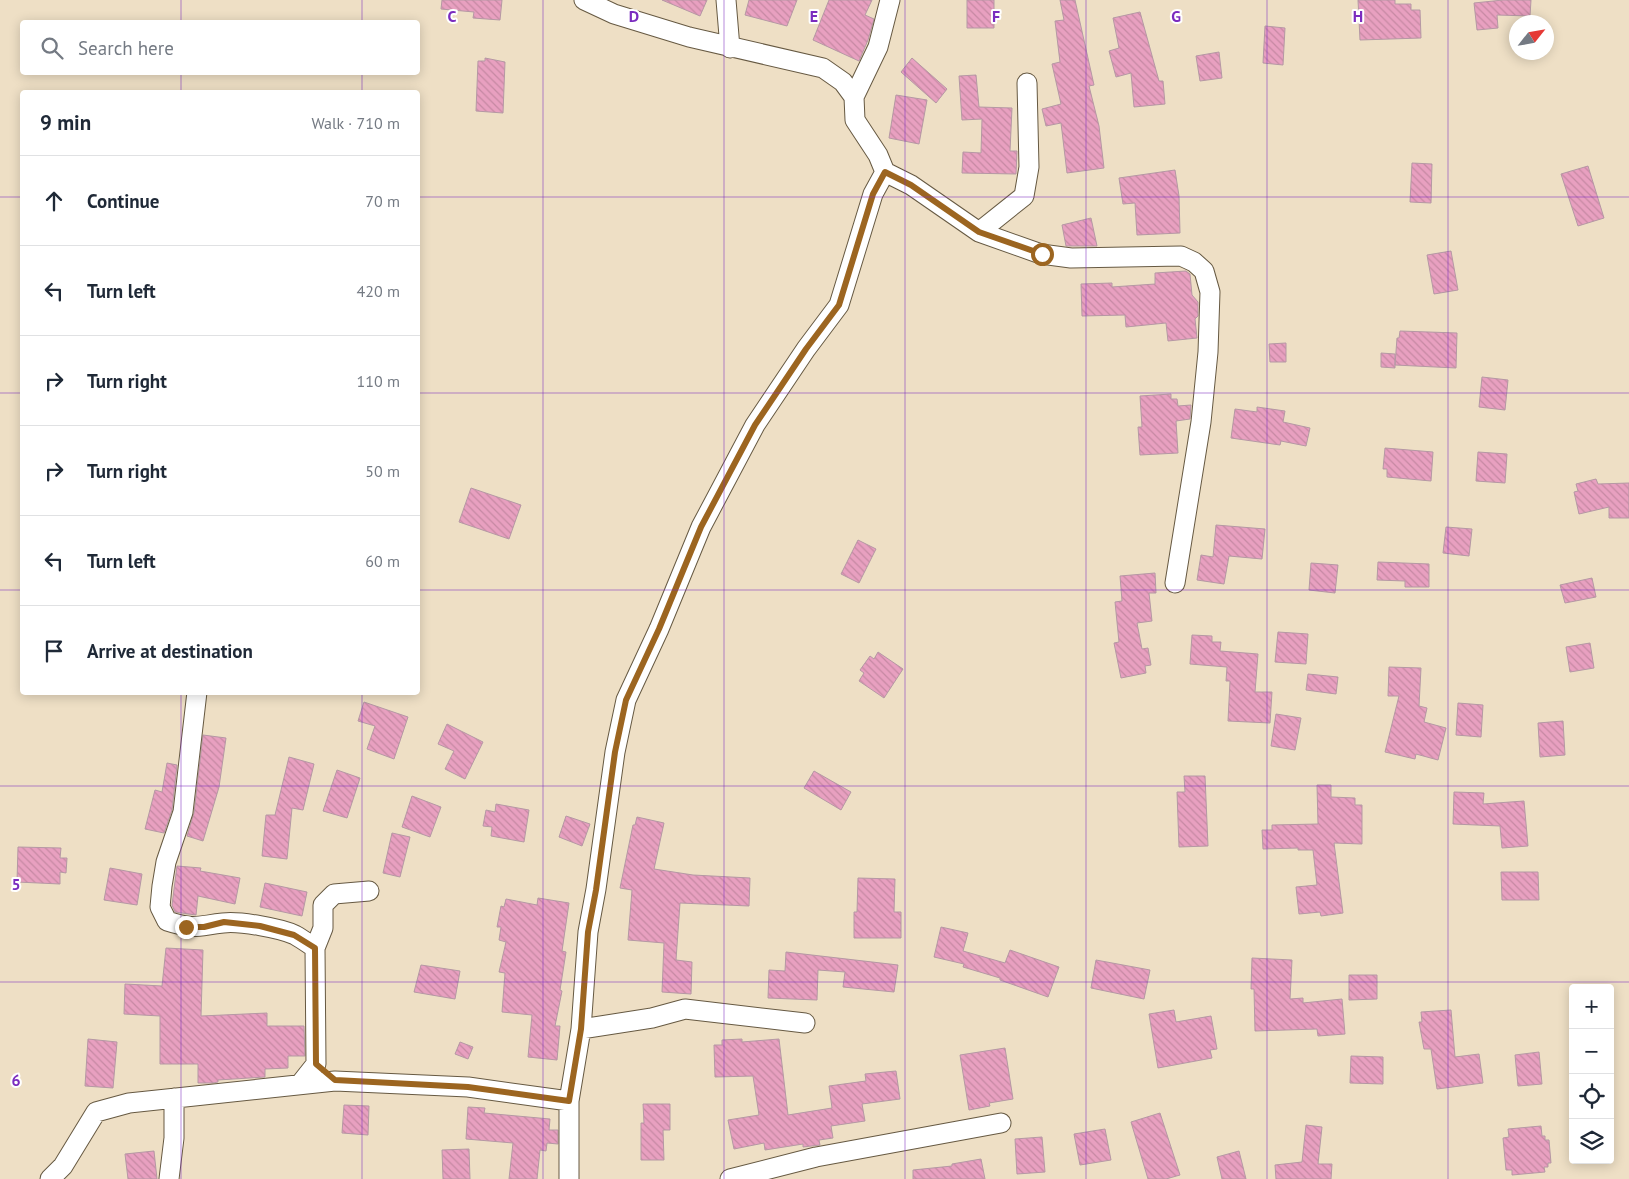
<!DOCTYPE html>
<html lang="en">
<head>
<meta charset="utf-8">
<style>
	body { margin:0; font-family:"PT Sans",sans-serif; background:#f2f2f3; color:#1f2937 }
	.controls { position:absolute; right:15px; bottom:15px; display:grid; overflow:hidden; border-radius:5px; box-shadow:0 2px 12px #0003 }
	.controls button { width:45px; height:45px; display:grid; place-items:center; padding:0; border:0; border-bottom:1px solid #e0e1e3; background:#fff; color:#1f2937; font:25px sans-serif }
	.compass { position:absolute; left:1509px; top:15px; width:45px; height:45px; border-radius:50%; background:#fff; box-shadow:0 2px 12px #0003; rotate:59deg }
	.stop { position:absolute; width:15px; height:15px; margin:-11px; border:4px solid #9c6520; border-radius:50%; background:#fff }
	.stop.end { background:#9c6520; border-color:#fff; box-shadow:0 1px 5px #0008 }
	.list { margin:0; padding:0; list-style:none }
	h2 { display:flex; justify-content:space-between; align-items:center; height:65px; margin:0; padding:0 20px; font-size:21px }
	h2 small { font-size:16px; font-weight:400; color:#747a83 }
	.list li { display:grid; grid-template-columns:32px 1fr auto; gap:15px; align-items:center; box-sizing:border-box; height:90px; padding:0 20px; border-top:1px solid #e0e1e3 }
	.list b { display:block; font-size:19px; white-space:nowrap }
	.list em { font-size:16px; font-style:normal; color:#747a83 }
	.icon { flex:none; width:28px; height:28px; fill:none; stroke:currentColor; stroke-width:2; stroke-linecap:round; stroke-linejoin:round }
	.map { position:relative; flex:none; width:1629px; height:1179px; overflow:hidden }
	.search { position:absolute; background:#fff; box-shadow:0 2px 12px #0003; left:20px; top:20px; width:400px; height:55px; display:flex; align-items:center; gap:12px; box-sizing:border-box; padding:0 18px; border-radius:5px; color:#747a83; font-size:19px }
	.panel { position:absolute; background:#fff; box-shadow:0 2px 12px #0003; left:20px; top:90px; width:400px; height:605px; border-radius:5px }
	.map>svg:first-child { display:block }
	.building { fill:url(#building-back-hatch); stroke:#b598a4 }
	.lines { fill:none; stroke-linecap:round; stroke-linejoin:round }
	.street-casing { stroke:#665942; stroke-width:21 }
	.street { stroke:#fff; stroke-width:19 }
	.route { stroke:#9c6520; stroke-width:6 }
	.grid { fill:none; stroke:#7b2cbf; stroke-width:1; stroke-opacity:0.55 }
	.grid-label { font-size:16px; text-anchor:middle; font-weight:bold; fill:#7b2cbf; stroke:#fff; stroke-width:4; stroke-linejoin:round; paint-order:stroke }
</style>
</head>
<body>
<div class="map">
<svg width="1629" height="1179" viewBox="0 0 1629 1179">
	<defs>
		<pattern id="building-back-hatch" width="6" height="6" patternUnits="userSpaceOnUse" patternTransform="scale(1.25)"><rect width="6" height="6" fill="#e8a0c0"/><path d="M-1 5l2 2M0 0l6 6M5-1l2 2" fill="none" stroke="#c689a3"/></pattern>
	</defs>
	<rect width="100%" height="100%" fill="#eedfc5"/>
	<!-- building -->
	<path class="building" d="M442,0h60l-2,20 -27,-2 1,-6 -33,-3z
		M662,0h45l-7,16z
		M749,0h48l-10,26 -42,-11z
		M829,0h43l-7,15 9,4 -6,21 -9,21 -46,-21z
		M967,0h27v28h-27z
		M1060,0h15l19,85 -5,1 10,40 5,42 -37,5 -6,-50 -15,3 -4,-17 19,-5 -9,-40 8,-2 -5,-41 9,-1z
		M1358,0h37v4h16v6h9l1,28 -61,2z
		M1503,0h28l-1,16 -33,-1 1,13 -21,2 -3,-27z
		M1140,12l19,69h4l2,23 -31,3 -3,-34 -15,4 -7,-26 10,-3 -6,-30z
		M1265,26l20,2 -2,37 -20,-2z
		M1219,52l3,26 -22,3 -4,-25z
		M485,58l20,4 -2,51 -27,-2 2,-50h7z
		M912,58l35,31 -11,14 -35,-31z
		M976,75l3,32 33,1 -2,43h7l-1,23 -54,-1 1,-21 18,1 1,-34 -20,1 -3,-44z
		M896,95l31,5 -8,44 -30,-6z
		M1412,163l20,1 -1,39 -21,-1z
		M1588,166l16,52 -26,8 -17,-52z
		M1175,170l4,26 1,37 -43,2 -2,-32 -12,1 -4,-26z
		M1091,218l6,28h-31l-4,-21z
		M1451,251l7,39 -24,4 -7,-39z
		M1186,271l4,3 2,21 6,7v14l-3,3 2,19 -29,3 -2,-18 -40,4 -1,-12 -43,1 -1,-32 31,-1v4l43,-3v-11z
		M1400,331l57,2 -1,35 -61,-3 2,-27h2z
		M1286,343v19h-16l-1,-18z
		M1381,353l14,1v14l-14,-1z
		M1482,377l26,3 -3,30 -26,-3z
		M1171,394v5h6l1,7 13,-1 -1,14 -14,2 2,32 -38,2 -2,-28h4l-2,-31z
		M1257,407l28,4 -2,11 27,6 -4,18 -25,-5 -1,4 -49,-7 4,-29 22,3z
		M1385,448l48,4 -2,29 -44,-4v-8h-4z
		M1478,452l29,2 -2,29 -29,-2z
		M1596,479l2,5 31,-1v35h-20v-11l-30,7 -5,-22 4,-1 -2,-7z
		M471,488l50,17 -12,34 -50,-17z
		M1216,525l49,4 -3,30 -33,-3 -5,28 -27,-4 4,-25 12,2z
		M1446,527l26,2 -3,27 -26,-3z
		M858,540l18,9 -17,34 -18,-9z
		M1378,562l51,2v23h-24v-6l-28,-1z
		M1311,563l27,2 -3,28 -26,-3z
		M1155,573l1,20h-7l3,28 -15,2 5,26 6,-1 3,17 -6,1 1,7 -25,5 -7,-35 5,-1 -4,-40 7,-1 -2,-25z
		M1592,578l4,19 -31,6 -5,-18z
		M1278,632l30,2 -2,30 -31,-2z
		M1192,635l20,1v6h9l-1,9 38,3 -3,38h17l-2,31 -42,-2 2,-40h-4l1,-14 -37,-3z
		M1590,643l4,25 -24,4 -4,-25z
		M878,652l25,17 -19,29 -25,-17 5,-8 -4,-3 10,-14 4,3z
		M1389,667l32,1 -2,38 8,2 -3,14 22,6 -8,32 -22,-6 -1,5 -30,-7 14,-56h-11z
		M1308,674l30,3 -2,17 -30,-4z
		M364,702l44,15 -14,42 -27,-10 8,-23 -17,-5z
		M1458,703l25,2 -2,32 -25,-2z
		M1276,714l25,4 -6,32 -24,-4z
		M1563,721l2,34 -25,2 -2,-34z
		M447,724l36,18 -18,37 -20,-10 9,-18 -16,-7z
		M203,735l23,3 -7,49 -16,54 -16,-5 7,-23z
		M289,757l25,7 -11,46 -11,-2 -5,51 -25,-3 4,-41h9z
		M167,763l10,2 -5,45 -8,23 -19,-4 10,-39 7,2z
		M337,770l23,8 -13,40 -24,-7z
		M814,771l37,21 -10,18 -37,-22z
		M1184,776h21l3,70 -29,1 -2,-55h8z
		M1317,785h14v12l24,1v7h7v39l-28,-1 9,70 -22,3 -1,-4 -21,2 -3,-27 21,-2 -4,-35h-15v-2l-35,1 -1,-19h10v-5l46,-1z
		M1454,792l30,1 -1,11 41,-3 4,45 -26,2 -2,-22 -47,-2z
		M412,796l29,11 -11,30 -28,-10z
		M496,804l33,6 -5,32 -33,-6 1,-9 -9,-1 3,-16 9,2z
		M566,816l24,8 -8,22 -23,-9z
		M637,817l27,6 -10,46 39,6 57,3 -1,28 -69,-3 -4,57 16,2 -1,32 -29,-2 2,-49 -36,-3 4,-50 -12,-2 13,-63h2z
		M392,833l18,4 -10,40 -17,-4z
		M18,847l43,1 -1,10h7l-1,15 -6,-1v12l-43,-2z
		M177,866l24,2 -1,3 40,7 -5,26 -37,-8 -2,19 -21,-3 -3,-7z
		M110,868l32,6 -5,31 -33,-5z
		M1501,872h37l1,28h-37z
		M858,878l37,1 -1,33h7v26h-47v-26h3z
		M265,883l42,9 -5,24 -42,-9z
		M538,898l31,5 -7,48 4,1 -6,38 2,1 -7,35h5l-3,34 -29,-3 4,-42 -30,-3 3,-39 -6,-1 7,-30 -7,-2 2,-13h-4l4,-21 3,1 2,-8 31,6z
		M941,927l27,6 -5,18 42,12 5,-13 49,17 -11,30 -48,-17v-2l-37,-11 1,-3 -30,-7z
		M166,948l37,2 -2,66 66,-3v13h37l1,30h-17v12l-23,1v8l-47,3v2l-5,1h-15v-19h-38v-48l-36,-2 1,-30 37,2z
		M786,952l112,13 -4,27 -51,-5 2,-15 -27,-2 -1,30 -49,-2 1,-28 16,1z
		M1252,958l40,2 -2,39 13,-1v5l39,-4 3,35 -27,2 -1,-7 -62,2 -1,-42h-3z
		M1096,960l54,10 -6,29 -53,-11z
		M421,965l39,6 -5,28 -41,-7z
		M1349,975h28v24l-28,1z
		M1174,1010l2,12 35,-6 6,33 -7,1 2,8 -54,10 -9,-54z
		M1451,1010l4,47 24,-3 4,29 -46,6 -6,-40h-7l-5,-27h3l-1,-10z
		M88,1039l29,3 -4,46 -28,-2z
		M742,1039v3l37,-3 9,76 44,-7 -3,-22 37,-5 -1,-7 31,-3 4,28 -38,5 3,17 -34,5 2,12 -14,2 1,5 -17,2v-3l-38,6 -1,-7 -30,6 -6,-29 31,-5 -6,-39 -38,1 -1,-32h8v-5z
		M460,1042l13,5 -5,12 -13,-5z
		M1005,1048l8,51 -24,4 1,3 -21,4 -9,-55z
		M1539,1052l3,32 -24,2 -3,-31z
		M1351,1056l32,1v27l-33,-1z
		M643,1104h27v26h-7l1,30h-23v-37h3z
		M344,1105l25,1 -1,29 -26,-2z
		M468,1107l17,1 -1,5 66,6 -1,11h9v14l-11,-1 -1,8 -6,-1 -3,29h-28l4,-36 -47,-4z
		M1160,1113l20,62 -14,4h-18l-17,-57z
		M1306,1125l16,2 -4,37h14l-1,15h-55l-1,-14 27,-3z
		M1541,1126l1,10h3v4h4l2,23h-3v4h-4l1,5 -33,3v-5h-6l-3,-32 6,-1 -1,-8z
		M1105,1129l6,31 -31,5 -6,-31z
		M1042,1137l3,35 -28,2 -2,-35z
		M469,1149l1,30h-27l-1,-29z
		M154,1151l3,28h-29l-3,-25z
		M1239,1151l7,28h-24l-5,-22z
		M981,1159l4,20h-72v-9l39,-4v-2z"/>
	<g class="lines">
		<!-- street casing -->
		<g class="street-casing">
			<path id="street" d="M584,0l30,14 75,23 134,31 20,14 11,15
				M726,0l4,48
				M890,0l-12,47 -24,50 1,23 23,35 7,17 26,13 68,47 62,22 30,4 110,-2 13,6 10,9 6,21 -2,60 -7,70 -26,161
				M979,232l45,-36 5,-29 -2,-84
				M197,692l-14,120 -17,50 -4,24 -2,21 7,14c28,9 29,5 56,2 17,-2 57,5 72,12 7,4 14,9 20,13
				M581,1029l71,-11 33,-9 120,14
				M301,1083l15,-19 -1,-116 8,-20v-23l11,-11 35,-3
				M50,1179l13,-13 33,-54 33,-9 206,-22 133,6 101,14
				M169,1179l5,-41v-40
				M569,1179v-78l12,-72 7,-97 8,-43 19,-137 11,-52 33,-71 42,-102 54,-102 51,-76 33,-44 34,-111 12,-22
				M730,1179l86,-22 185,-34"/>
		</g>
		<!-- street -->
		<use href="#street" class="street"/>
	</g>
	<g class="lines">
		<!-- route -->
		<path class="route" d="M186,927h18l20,-5 36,4 34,9 21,13 1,116 19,16 133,7 101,14 12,-72 7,-97 8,-42 19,-138 11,-52 33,-71 42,-102 54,-102 51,-76 33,-44 34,-111 12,-22 26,13 68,47 63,22"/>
	</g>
	<!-- grid -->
	<path class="grid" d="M181,0v22M362,0v22M543,0v1179M724,0v1179M905,0v1179M1086,0v1179M1267,0v1179M1448,0v1179M181,72v20M362,72v20M0,197h22M418,197h1211M0,393h22M418,393h1211M0,590h22M418,590h1211M181,692v487M362,692v487M0,786h1629M0,982h1629"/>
	<g class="grid-label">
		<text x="452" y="22">C</text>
		<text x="634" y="22">D</text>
		<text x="814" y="22">E</text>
		<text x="996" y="22">F</text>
		<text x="1176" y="22">G</text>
		<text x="1358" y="22">H</text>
		<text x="16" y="890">5</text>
		<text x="16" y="1086">6</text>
	</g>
</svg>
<div class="controls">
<button>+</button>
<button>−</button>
<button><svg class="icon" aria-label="locate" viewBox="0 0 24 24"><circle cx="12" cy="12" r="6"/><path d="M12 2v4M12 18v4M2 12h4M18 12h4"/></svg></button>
<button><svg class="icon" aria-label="layers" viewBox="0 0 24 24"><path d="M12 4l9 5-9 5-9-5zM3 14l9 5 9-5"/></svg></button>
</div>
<svg class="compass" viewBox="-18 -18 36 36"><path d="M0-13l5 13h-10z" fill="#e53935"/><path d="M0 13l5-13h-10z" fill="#747a83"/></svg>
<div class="stop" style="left:1042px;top:254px"></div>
<div class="stop end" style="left:186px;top:927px"></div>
<div class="search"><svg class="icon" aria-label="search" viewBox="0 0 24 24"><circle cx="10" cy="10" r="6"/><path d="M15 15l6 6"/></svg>Search here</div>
<section class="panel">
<h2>9 min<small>Walk · 710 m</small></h2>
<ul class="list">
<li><svg class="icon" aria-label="ahead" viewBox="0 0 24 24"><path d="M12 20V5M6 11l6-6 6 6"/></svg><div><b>Continue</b></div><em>70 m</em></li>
<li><svg class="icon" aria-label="left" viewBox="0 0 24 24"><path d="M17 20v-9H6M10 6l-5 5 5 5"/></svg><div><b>Turn left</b></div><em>420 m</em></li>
<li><svg class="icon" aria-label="right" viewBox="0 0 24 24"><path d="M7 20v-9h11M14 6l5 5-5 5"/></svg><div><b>Turn right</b></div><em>110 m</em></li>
<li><svg class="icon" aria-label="right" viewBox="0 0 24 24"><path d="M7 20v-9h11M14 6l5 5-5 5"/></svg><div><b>Turn right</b></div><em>50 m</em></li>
<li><svg class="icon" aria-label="left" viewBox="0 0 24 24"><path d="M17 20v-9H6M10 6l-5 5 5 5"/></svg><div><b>Turn left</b></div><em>60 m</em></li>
<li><svg class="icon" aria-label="arrive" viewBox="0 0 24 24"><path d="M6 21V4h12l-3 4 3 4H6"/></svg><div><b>Arrive at destination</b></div></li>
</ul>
</section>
</div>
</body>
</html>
